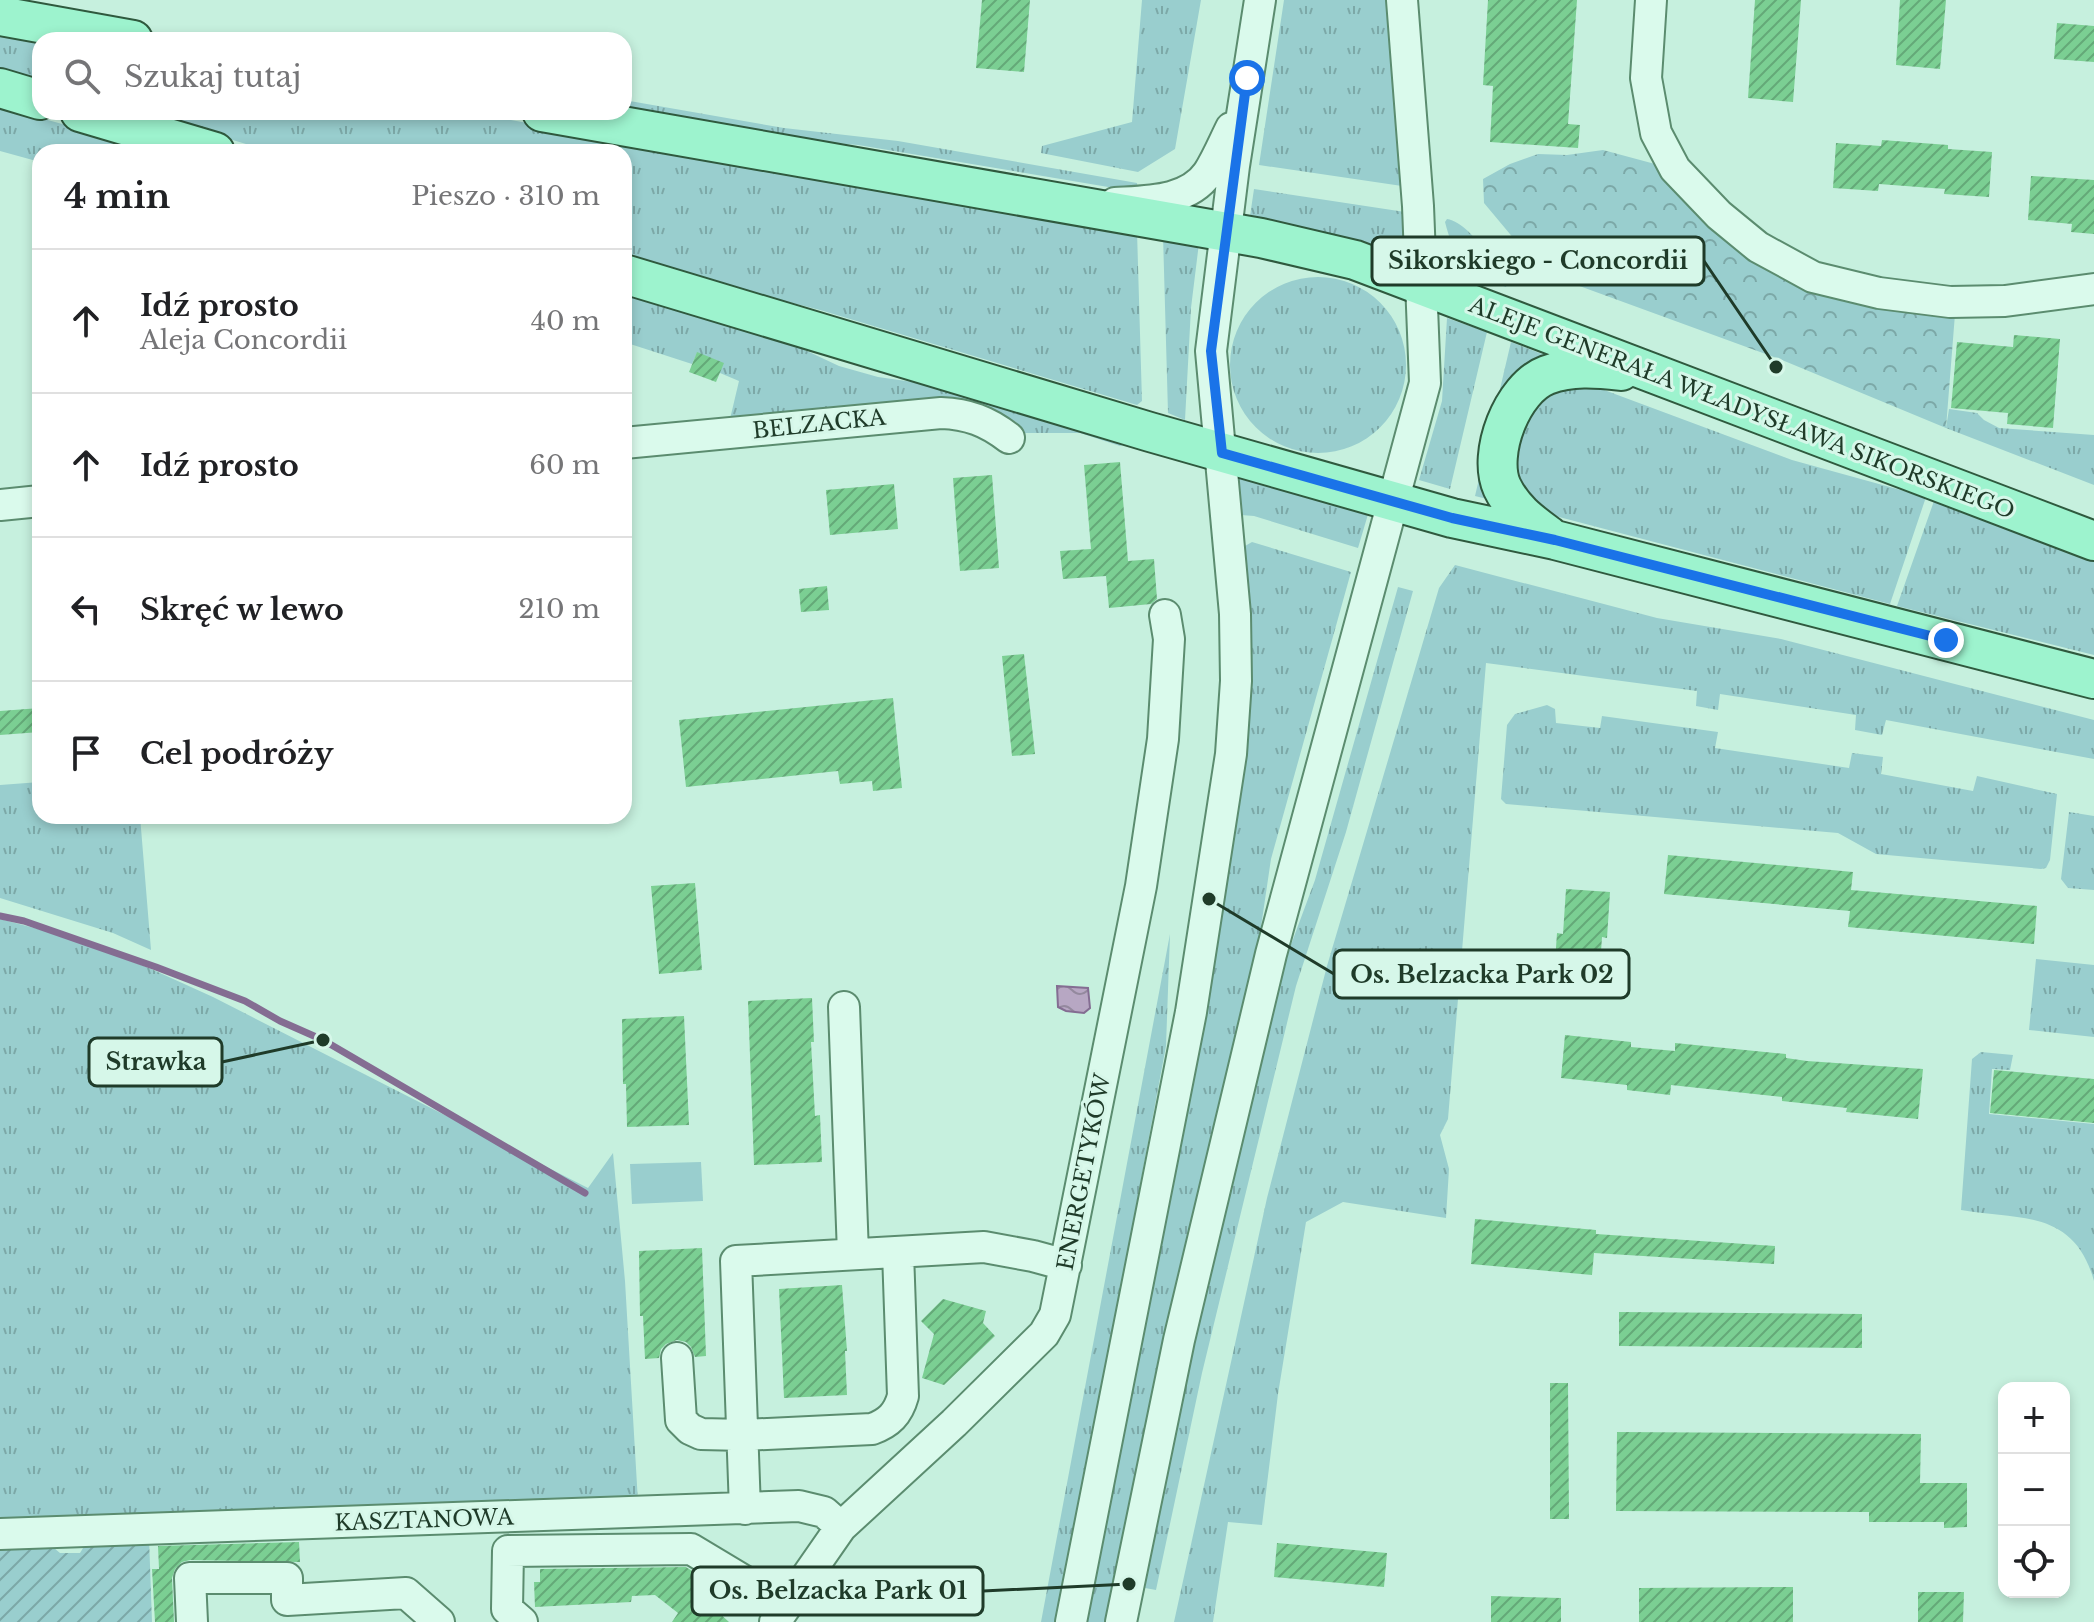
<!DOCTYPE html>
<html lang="pl">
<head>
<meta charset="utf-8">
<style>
	body { margin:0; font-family:"Libre Baskerville",serif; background:#f2f2f2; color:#202124 }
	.controls { position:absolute; right:24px; bottom:24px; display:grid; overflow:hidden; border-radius:16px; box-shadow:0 4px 12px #0003 }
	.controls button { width:72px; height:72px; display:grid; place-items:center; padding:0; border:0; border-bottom:2px solid #e0e0e0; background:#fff; color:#202124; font:40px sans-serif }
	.stop { position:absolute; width:24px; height:24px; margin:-18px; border:6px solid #1a73e8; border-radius:50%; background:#fff }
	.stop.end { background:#1a73e8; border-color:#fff; box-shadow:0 2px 8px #0008 }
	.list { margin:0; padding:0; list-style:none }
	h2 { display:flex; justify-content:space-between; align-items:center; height:104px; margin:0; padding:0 32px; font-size:34px }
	h2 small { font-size:26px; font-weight:400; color:#757577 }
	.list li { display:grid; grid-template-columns:52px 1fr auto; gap:24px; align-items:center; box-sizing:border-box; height:144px; padding:0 32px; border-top:2px solid #e0e0e0 }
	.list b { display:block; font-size:30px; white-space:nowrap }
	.list p { margin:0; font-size:26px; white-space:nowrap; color:#757577 }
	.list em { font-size:26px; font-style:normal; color:#757577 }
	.icon { flex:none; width:44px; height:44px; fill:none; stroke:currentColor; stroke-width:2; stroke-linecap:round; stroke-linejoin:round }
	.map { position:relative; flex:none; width:2094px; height:1622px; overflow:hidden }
	.search { position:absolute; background:#fff; box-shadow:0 4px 12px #0003; left:32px; top:32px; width:600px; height:88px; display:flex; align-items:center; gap:20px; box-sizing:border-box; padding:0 28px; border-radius:24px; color:#757577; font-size:30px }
	.panel { position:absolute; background:#fff; box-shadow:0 4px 12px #0003; left:32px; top:144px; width:600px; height:680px; border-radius:24px }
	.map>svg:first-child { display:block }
	.grass { fill:url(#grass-tufts) }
	.forest { fill:url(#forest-crowns) }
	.park { fill:#99cece }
	.garden { fill:url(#garden-furrows) }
	.water { fill:url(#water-waves); stroke:#846d92; stroke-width:2 }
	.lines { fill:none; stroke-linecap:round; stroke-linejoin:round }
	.stream { stroke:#846d92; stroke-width:7 }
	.building { fill:url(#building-hatch) }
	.minor-casing { stroke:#5b8c6f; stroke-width:34 }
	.major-casing { stroke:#2f593e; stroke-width:42 }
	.minor { stroke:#dafaec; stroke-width:30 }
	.major { stroke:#9df3ce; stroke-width:38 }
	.route { stroke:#1a73e8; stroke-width:10 }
	.labels { text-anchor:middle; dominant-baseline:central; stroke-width:6; stroke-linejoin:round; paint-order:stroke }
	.street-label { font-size:22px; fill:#1f3b29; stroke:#d6f7e9 }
	.leader { fill:none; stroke:#1f3b29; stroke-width:3 }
	.callout-dot { fill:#1f3b29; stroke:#d6f7e9; stroke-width:3 }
	.callout { fill:#d6f7e9; stroke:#1f3b29; stroke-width:3 }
	.callout-label { font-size:24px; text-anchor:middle; font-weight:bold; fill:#1f3b29 }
</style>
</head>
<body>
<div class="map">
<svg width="2094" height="1622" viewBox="0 0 2094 1622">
	<defs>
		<pattern id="grass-tufts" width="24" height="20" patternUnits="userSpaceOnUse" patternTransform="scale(2)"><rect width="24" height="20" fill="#99cece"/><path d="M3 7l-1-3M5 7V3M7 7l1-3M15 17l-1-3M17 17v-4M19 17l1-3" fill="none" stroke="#7ca8a7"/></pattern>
		<pattern id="forest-crowns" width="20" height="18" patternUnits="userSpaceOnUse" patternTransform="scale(2)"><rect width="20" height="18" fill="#99cece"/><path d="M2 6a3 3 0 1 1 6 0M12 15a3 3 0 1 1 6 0" fill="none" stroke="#7ca8a7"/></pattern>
		<pattern id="garden-furrows" width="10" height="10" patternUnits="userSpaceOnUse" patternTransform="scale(2)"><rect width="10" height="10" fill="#99cece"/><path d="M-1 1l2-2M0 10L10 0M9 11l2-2" fill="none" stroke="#7ca8a7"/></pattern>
		<pattern id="water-waves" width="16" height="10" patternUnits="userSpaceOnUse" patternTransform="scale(2)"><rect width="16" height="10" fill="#b7a7c3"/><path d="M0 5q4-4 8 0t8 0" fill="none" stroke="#94899e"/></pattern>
		<pattern id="building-hatch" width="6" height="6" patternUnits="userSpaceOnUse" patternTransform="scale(2)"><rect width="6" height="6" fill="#7bcf93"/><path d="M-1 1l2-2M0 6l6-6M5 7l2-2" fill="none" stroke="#64a978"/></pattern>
	</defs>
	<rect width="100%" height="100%" fill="#c6f0de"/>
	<!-- grass -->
	<path class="grass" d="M1142,0h59l-26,149 -37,23 -97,-19 1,-7 90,-24z
		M1284,0h102l16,186 -143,-21z
		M0,30l40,10v43l-40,-12z
		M624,100l160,28 114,13 239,42 1,9 -280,-47 -93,-8 -141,-25z
		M0,107l154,42 10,3h-124v10l-40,-11z
		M139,112h327l671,119 5,170 -5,4 -317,-95 -196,-50v-108h-351z
		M1254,189l151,23 4,49 -160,-38z
		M1447,219c22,3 47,45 61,62l-2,6c-40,-15 -50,-23 -61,-65z
		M1163,235l36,8 -8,65 -6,112 -17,-7z
		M1230 365a88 88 0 1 1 176 0a88 88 0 1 1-176 0Z
		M624,288l166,55 49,23 39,11 63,9 189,56 -10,4 -40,-13h-55l-9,-11 -27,-13 -259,10 9,-38 -19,-8 -23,-20 -5,11 -68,-22z
		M1447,318l40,14 -37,157 -31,-9 23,-79z
		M1511,342l49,19 -32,12 -29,129 -24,-6z
		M1580,381l212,79 134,37 -36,107 -350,-92 -32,-50 21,-61z
		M1949,409l28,4 7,7 15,8 95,7v50l-148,-57z
		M1237,473l132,38 -11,37 -104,-32 -13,-1z
		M1934,501l160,60v94l-197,-49z
		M1252,542l99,30 -80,287 -13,88 -90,378 -63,297h-20l162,-901 2,-117 -4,-58z
		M1455,565l202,53 124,21 313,81v39l-208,-39 -4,15 -27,-5 1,-15 -136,-21 -2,16 -22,-4 1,-15 -211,-28 -38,456 -8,16 9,34 -3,49 -103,-16 -37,20 -28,172 -16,131 -34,-3 -15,100h-39l93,-424 60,-232 112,-378z
		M1398,587l15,4 -67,241 -50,154 -94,387 -46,217 -11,-2 1,-6 -6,-2 29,-138 113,-473 33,-89z
		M1547,705l8,4 1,14 44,5 2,-12 116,16 -3,16 134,20 3,-15 31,4 -2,17 92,17 4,-15 80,18 -7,66 -4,8 -5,1 -165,-15 -38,-21 -332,-29 -5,-5 6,-74 8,-11z
		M40,782v34h100l11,134 -38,-17 -113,-35v-113z
		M2069,812l25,4v74l-26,-2 -7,-9z
		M0,919l61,16 88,33 64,29 375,191 25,-35 12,128 13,221 -638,25z
		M1170,934l-4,112 -64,343 -2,3v7l-41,223h-18z
		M2036,959l58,6v72l-65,-7z
		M1981,1052l32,3 -3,15 -18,-1 -3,45 105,10v157c-20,-72 -75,-61 -133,-71l11,-151z"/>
	<!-- forest -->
	<path class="forest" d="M1603,150l52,14 28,37 49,40 223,73 -9,114 -164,-68 -219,-80 -28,-16 -51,-61 -1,-24 27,-15 28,-10 29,1z"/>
	<!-- park -->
	<path class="park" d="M701,1162l2,39 -71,3 -2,-40z"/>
	<!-- garden -->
	<path class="garden" d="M149,1537l3,85h-152v-77l48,-2 12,10h20l8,-13z"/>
	<!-- water -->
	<path class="water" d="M1057,986l31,2 2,20 -6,5 -18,-2 -8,-4z"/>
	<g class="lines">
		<!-- stream -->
		<path class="stream" d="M0,916l24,5 132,46 89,34 35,20 43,19 262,153"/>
	</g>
	<!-- building -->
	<path class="building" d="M982,0h48l-6,72 -48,-4z
		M1488,0h89l-9,124 12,1 -2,23 -88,-6 3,-56 -10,-1z
		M1755,0h46l-8,102 -45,-4z
		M1900,0h46l-6,69 -44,-4z
		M2057,23l37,3v36l-40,-3z
		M1882,140l66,5v4l44,3 -3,45 -45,-3 1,-5 -66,-5 -1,7 -45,-3 3,-45 45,3z
		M2031,176l63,4v54l-23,-2 1,-8 -44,-4z
		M2014,335l46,4 -7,89 -46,-4 1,-11 -57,-5 6,-66 56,5z
		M697,352l27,11 -8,19 -27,-10z
		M1120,462l8,99 26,-2 3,40 -6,5 -42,4 -3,-32 -43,3 -3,-28 31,-2 -7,-84z
		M992,475l7,93 -39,3 -7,-93z
		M894,484l4,45 -68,6 -4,-45z
		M827,586l2,24 -28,2 -2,-23z
		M1024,654l11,100 -23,2 -10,-100z
		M893,698l9,90 -29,3 -1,-10 -32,3 -2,-13 -152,16 -7,-67z
		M40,708v24l-40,3v-24z
		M1668,855l185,17 -2,18 186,16 -3,38 -186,-17 2,-16 -186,-17z
		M695,883l7,87 -43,4 -8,-88z
		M1566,889l44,3 -3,46 -5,-1 -3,44 -45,-4 3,-44 6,1z
		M812,998l2,44h-3l4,74 5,-1 2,47 -68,3 -6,-164z
		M684,1016l5,109 -62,2 -1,-43h-3l-1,-65z
		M1565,1035l66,7v5l44,4v-8l111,11v4l21,3 116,8 -5,50 -72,-7 1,-4 -65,-7v-4l-111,-12 -1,10 -43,-5v-5l-66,-7z
		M1994,1070l100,9v44l-104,-10z
		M1475,1219l121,11v4l179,12 -1,18 -180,-11 -2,22 -121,-11z
		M702,1248l4,108 -11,1 -4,-10 -5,-5 -9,-2 -11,4 -5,5 -2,9 -14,1 -2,-43h-3l-1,-65z
		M842,1285l5,66h-2l2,44 -63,3 -5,-109z
		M943,1299l43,12 -3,12 12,13 -51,49 -22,-7 12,-44 -13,-13z
		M1619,1312l243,2v34l-243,-2z
		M1550,1383h18l1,136h-19z
		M1617,1432l304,2 -1,49h47v44l-23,1v-6h-75v-10l-253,-1z
		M299,1542l1,20 -110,-2 -8,2 -7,7 -3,9 2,44h-19l-3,-53h7l-1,-23z
		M1277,1543l110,10 -3,34 -110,-10z
		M686,1567l44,29 -12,16 11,10h-57l6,-9 -23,-18 -23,1 -1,6 -96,5 -1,-25h6v-13z
		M1793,1587v35h-154v-34z
		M1918,1592h46l-1,30h-45z
		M1491,1596l70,2v24h-70z"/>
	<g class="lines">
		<!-- minor casing -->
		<g class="minor-casing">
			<path id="minor" d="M1651,0l-5,78 10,55 19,36 44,46 39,32 55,30 66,16 71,9 55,-1 89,-12
				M1115,203c32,-2 73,-1 93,-30 9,-14 16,-31 23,-45
				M624,443l317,-30c27,1 46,8 68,25
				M0,505l40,-4
				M844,1007l9,247
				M677,1358l4,62 9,9 11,5 43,1 128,-6c17,-6 26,-15 31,-33l-5,-144
				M745,1509l-9,-248 248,-14 49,9 33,9
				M0,1534l799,-28 25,6 17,15
				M192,1622l-2,-44h97v22l119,-7 33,29
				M522,1622l-15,-13 1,-58 183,-2 60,36
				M775,1622l66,-95 113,-104 90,-89 11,-19 86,-429 22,-147 6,-100 -4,-24
				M1071,1622l120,-610 40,-258 5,-73 -1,-67 -24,-263 23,-185 26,-166
				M1121,1622l58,-282 92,-386 154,-571 -7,-177 -16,-206"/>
		</g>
		<!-- major casing -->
		<g class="major-casing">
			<path id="major" d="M0,16l133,24
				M0,88l40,12
				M80,112l135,40
				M542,112l719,126 94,22 739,281
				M624,274l526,158 302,86 103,22 539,139
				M1549,536c-19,-14 -36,-26 -47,-49 -15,-33 10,-99 45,-112 24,-9 49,-7 74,-4"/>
		</g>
		<!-- minor -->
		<use href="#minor" class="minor"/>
		<!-- major -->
		<use href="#major" class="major"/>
	</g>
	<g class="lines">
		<!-- route -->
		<path class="route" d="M1247,78l-36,273 11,102 230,65 103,22 391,100"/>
	</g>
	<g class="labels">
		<!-- street labels -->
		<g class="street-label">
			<text transform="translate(1742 408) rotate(21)">ALEJE GENERAŁA WŁADYSŁAWA SIKORSKIEGO</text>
			<text transform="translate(819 424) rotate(-6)">BELZACKA</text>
			<text transform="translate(1084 1172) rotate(-79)">ENERGETYKÓW</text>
			<text transform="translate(424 1520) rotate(-2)">KASZTANOWA</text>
		</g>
	</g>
	<!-- callouts -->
	<path class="leader" d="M1776 367L1704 261M1209 899L1334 974M323 1040L222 1062M1129 1584L983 1591"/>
	<g class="callout-dot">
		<circle cx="1776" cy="367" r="8"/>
		<circle cx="1209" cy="899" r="8"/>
		<circle cx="323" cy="1040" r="8"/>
		<circle cx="1129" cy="1584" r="8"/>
	</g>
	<g class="callout">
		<rect x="1372" y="237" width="332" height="48" rx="8"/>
		<rect x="1334" y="950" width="295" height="48" rx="8"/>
		<rect x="89" y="1038" width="133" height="48" rx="8"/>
		<rect x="692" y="1567" width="291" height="48" rx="8"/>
	</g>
	<g class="callout-label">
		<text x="1538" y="269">Sikorskiego - Concordii</text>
		<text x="1482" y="983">Os. Belzacka Park 02</text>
		<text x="156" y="1070">Strawka</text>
		<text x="838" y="1599">Os. Belzacka Park 01</text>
	</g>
</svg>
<div class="controls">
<button>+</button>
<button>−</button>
<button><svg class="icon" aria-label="locate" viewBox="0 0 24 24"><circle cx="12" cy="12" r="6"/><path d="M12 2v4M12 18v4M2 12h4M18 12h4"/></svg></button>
</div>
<div class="stop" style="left:1247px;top:78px"></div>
<div class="stop end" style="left:1946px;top:640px"></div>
<div class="search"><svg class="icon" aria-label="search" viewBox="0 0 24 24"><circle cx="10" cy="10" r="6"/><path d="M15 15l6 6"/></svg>Szukaj tutaj</div>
<section class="panel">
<h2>4 min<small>Pieszo · 310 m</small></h2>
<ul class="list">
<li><svg class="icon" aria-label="ahead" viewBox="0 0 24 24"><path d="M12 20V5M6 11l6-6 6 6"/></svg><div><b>Idź prosto</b><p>Aleja Concordii</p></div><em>40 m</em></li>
<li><svg class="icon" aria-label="ahead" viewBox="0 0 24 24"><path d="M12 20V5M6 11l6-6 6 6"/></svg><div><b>Idź prosto</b></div><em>60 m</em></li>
<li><svg class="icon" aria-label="left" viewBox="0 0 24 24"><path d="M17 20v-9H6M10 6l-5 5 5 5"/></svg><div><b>Skręć w lewo</b></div><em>210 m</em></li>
<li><svg class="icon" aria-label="arrive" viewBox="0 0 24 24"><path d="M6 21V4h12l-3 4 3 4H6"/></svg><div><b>Cel podróży</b></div></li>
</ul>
</section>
</div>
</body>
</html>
